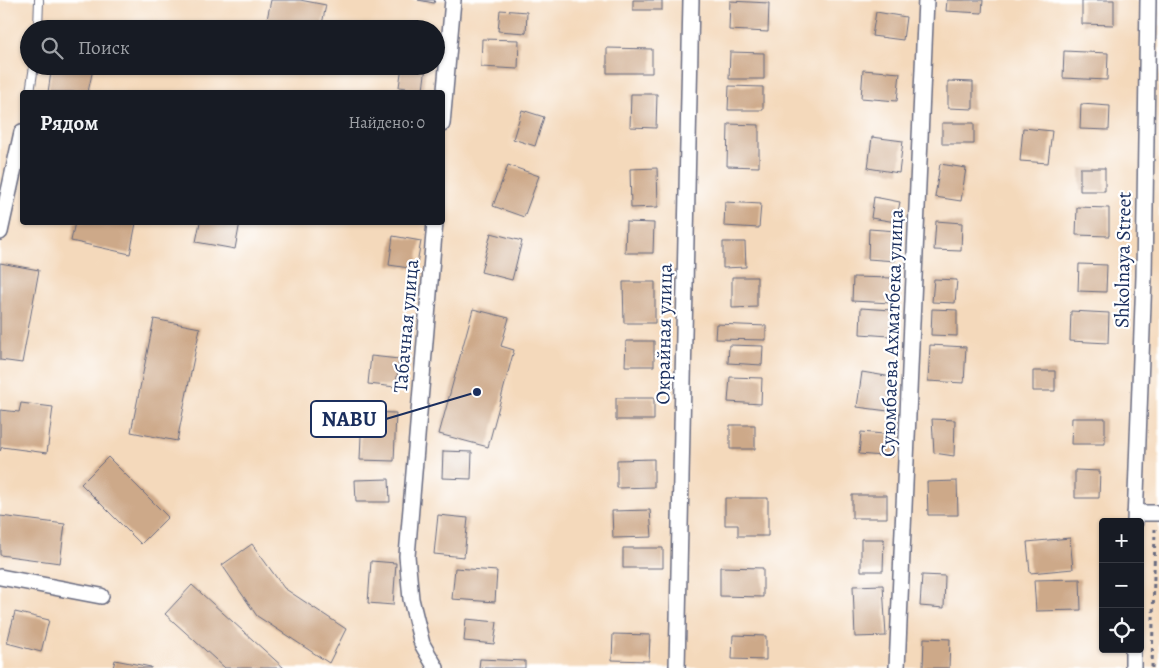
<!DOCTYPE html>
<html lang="ru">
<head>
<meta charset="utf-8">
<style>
	body { margin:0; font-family:Alegreya,serif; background:#20242c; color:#f1f3f6 }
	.controls { position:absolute; right:15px; bottom:15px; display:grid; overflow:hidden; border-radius:5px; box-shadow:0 1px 4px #0004 }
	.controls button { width:45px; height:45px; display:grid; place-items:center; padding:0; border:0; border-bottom:1px solid #363941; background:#171b24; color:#f1f3f6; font:25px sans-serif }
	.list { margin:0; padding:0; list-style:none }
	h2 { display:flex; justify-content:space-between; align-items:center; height:65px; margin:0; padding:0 20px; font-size:21px }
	h2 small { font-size:16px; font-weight:400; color:#9ea1a6 }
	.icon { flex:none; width:28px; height:28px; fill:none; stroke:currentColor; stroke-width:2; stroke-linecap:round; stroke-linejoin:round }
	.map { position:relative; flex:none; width:1159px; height:668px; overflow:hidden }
	.search { position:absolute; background:#171b24; box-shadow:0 1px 4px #0004; left:20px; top:20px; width:425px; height:55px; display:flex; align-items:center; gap:12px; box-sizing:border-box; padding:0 18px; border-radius:28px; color:#9ea1a6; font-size:19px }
	.panel { position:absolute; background:#171b24; box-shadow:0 1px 4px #0004; left:20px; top:90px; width:425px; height:135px; border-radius:5px }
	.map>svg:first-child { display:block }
	.building { fill:#cda989 }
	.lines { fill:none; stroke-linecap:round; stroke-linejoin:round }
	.service-casing { stroke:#676a7f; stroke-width:10 }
	.minor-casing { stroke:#676a7f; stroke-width:18 }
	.path { stroke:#676a7f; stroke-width:3; stroke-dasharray:4 4; stroke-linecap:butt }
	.service { stroke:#fff; stroke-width:8 }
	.minor { stroke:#fff; stroke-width:15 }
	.labels { text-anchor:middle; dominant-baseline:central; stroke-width:4.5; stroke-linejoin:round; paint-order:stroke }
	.street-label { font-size:20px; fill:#1b2f5e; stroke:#fff }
	.leader { fill:none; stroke:#1b2f5e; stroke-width:2 }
	.callout-dot { fill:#1b2f5e; stroke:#fff; stroke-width:2 }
	.callout { fill:#fff; stroke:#1b2f5e; stroke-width:2 }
	.callout-label { font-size:21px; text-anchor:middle; font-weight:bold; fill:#1b2f5e }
</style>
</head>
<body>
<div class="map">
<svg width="1159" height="668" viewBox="0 0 1159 668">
	<rect width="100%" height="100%" fill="#fff"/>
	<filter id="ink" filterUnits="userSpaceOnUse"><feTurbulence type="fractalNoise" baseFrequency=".02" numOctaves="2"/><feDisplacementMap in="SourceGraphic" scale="10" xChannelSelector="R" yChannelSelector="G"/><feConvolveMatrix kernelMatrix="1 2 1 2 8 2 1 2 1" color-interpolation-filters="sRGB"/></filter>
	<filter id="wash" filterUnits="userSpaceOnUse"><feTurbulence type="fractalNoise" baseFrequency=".0096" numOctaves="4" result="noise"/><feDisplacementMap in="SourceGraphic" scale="20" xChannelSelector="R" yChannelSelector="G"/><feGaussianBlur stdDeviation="1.12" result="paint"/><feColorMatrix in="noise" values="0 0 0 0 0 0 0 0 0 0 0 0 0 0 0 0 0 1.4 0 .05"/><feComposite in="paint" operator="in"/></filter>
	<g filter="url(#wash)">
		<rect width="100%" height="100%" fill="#f4d9bb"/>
		<g id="blocks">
			<!-- building -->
			<path class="building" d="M271,0h29l26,5 -5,24h-56z
				M418,0h17l-1,3z
				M633,0h29v10h-29z
				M947,0h36l-1,13 -36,-2z
				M1082,0h32v25l-32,-1z
				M730,1l39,2 -1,29 -39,-2z
				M500,10l27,2 -1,21 -28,-2z
				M876,12l30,5 -3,23 -31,-4z
				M482,39l37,1 -1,29 -37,-2z
				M607,48l45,1v24h-45z
				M1064,51l44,2 -1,27 -44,-2z
				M730,52l34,1v26h-35z
				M52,66h20l21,3 -5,23h-40z
				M402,66h24l-3,24 -24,-3z
				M863,70l37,3 -3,28 -36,-3z
				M948,81l25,1v27l-25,-1z
				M729,86l34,1v23h-35z
				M631,94h26l-1,34 -26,-1z
				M1081,104l29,2 -1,24 -29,-1z
				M522,110l22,7 -9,29 -22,-7z
				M942,123h32v21h-32z
				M728,124l31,1v42l-32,-1z
				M1023,128l29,3 -4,32 -28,-2z
				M872,137l31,4 -4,32 -31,-5z
				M940,164l26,4 -5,33 -26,-4z
				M508,165l31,11 -15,41 -31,-11z
				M657,168l1,39 -27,1 -1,-39z
				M1080,168h25v23h-25z
				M874,197l26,5 -4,20 -25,-4z
				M725,202l36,2 -2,24 -35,-2z
				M1077,207l32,1v28l-33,-1z
				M936,221l26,2 -1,28 -27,-1z
				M75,222l61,1 -6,31 -59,-13z
				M200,222h40l-5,27 -39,-7z
				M626,222l28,1 -1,30h-28z
				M869,229l28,2 -2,30 -27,-2z
				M491,233l31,8 -10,39 -31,-8z
				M393,236l28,5 -5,28 -27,-4z
				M723,242h22l1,25 -23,1z
				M0,263l39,7 -17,93 -22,-3z
				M1079,264l28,1 -1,27 -28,-1z
				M732,277h25v30l-25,1z
				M853,277l40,1 -1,25 -40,-2z
				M934,279l23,1 -2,23 -23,-1z
				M623,282h32v41h-31z
				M861,308l30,2 -1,26 -30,-2z
				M473,309l36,9 -8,28 13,4 -26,97 -49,-13z
				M932,309l25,1v26l-26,-1z
				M1071,311l38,2 -1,30 -38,-2z
				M154,319l46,9 -23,113 -46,-9z
				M716,324l50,2v14l-51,-1z
				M626,341h28v25h-29z
				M729,345l34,1 -1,19 -34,-2z
				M930,345l36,2 -2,36 -36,-2z
				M371,356l28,3 -3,28 -28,-3z
				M1033,371h22v20h-22z
				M862,372l30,5 -4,34 -31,-4z
				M730,377l32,1 -1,26 -33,-2z
				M616,398h38v22h-38z
				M21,403l32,4 -6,46 -45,-6 -2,4v-41l19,2z
				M362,412l34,1 -2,48 -34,-1z
				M1072,418h33v26h-34z
				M932,419l23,1 -1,36 -20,-3z
				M730,425h25v24h-25z
				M861,432l34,3 -2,22 -34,-3z
				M443,451l29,1 -1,27 -29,-1z
				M108,457l60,60 -27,27 -60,-60z
				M654,459v28l-37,1v-28z
				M1075,470l25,1 -1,27h-24z
				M389,479l1,23h-34l-1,-22z
				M957,481l1,34h-30l-1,-33z
				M852,495h35v23h-35z
				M725,498h43v38h-30v-11h-13z
				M650,510l2,27 -39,1 -1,-27z
				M438,515l30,3 -4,39 -30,-3z
				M0,516l65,8 -5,39 -60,-8z
				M1070,538l3,31 -43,4 -3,-31z
				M861,539h23l-1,32h-22z
				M252,544l32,44 62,41 -17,34 -72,-47 -35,-51z
				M623,548h40v20h-40z
				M371,561l25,2 -3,42 -25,-2z
				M720,567l43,1v29l-43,-1z
				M455,568l42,3 -2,31 -43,-3z
				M922,575l23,1 -1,32 -24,-2z
				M1080,579l1,31 -45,1 -2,-31z
				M192,585l92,83h-59l-60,-54z
				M883,585l3,51 -31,1 -2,-51z
				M15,612l34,8 -8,32 -34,-9z
				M466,619l31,3 -3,22 -30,-3z
				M613,634l37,1 -1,26 -37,-1z
				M733,635l33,1v24l-34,-1z
				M924,638l26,1 -1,29h-26z
				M480,659l45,2v7h-46z
				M115,660l36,7v1h-38z"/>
		</g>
	</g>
	<g filter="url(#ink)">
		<use href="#blocks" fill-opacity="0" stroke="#676a7f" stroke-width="1"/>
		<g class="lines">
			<!-- service casing -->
			<g class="service-casing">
				<path id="service" d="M38,29l1,-29
					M30,92l4,-26"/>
			</g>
			<!-- minor casing -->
			<g class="minor-casing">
				<path id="minor" d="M442,124l11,-124
					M435,222l-28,334 4,43 11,45 14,24
					M0,232l22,-100
					M1135,513h24
					M1135,522l9,-246 4,-276
					M0,577l101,19
					M677,668l14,-668
					M897,668l29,-668
					M1133,668v-19"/>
			</g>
			<!-- path -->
			<path class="path" d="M1152,668l3,-139"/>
			<!-- service -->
			<use href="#service" class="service"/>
			<!-- minor -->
			<use href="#minor" class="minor"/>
		</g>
	</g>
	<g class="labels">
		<!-- street labels -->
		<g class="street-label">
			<text transform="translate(1123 260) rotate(-89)">Shkolnaya Street</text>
			<text transform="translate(406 326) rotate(-85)">Табачная улица</text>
			<text transform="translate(892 333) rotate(-88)">Суюмбаева Ахматбека улица</text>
			<text transform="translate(664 334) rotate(-89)">Окрайная улица</text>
		</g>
	</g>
	<!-- callouts -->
	<path class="leader" d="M477 392L386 419"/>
	<circle class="callout-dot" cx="477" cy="392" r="5"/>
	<rect class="callout" x="311" y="401" width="75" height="36" rx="5"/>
	<g class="callout-label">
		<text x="349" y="426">NABU</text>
	</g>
</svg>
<div class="controls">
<button>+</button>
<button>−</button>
<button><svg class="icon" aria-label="locate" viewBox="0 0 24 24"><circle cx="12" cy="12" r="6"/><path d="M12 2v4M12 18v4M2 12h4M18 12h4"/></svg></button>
</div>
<div class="search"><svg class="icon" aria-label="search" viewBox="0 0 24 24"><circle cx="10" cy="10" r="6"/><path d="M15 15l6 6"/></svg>Поиск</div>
<section class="panel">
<h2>Рядом<small>Найдено: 0</small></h2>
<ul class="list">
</ul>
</section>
</div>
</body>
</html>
